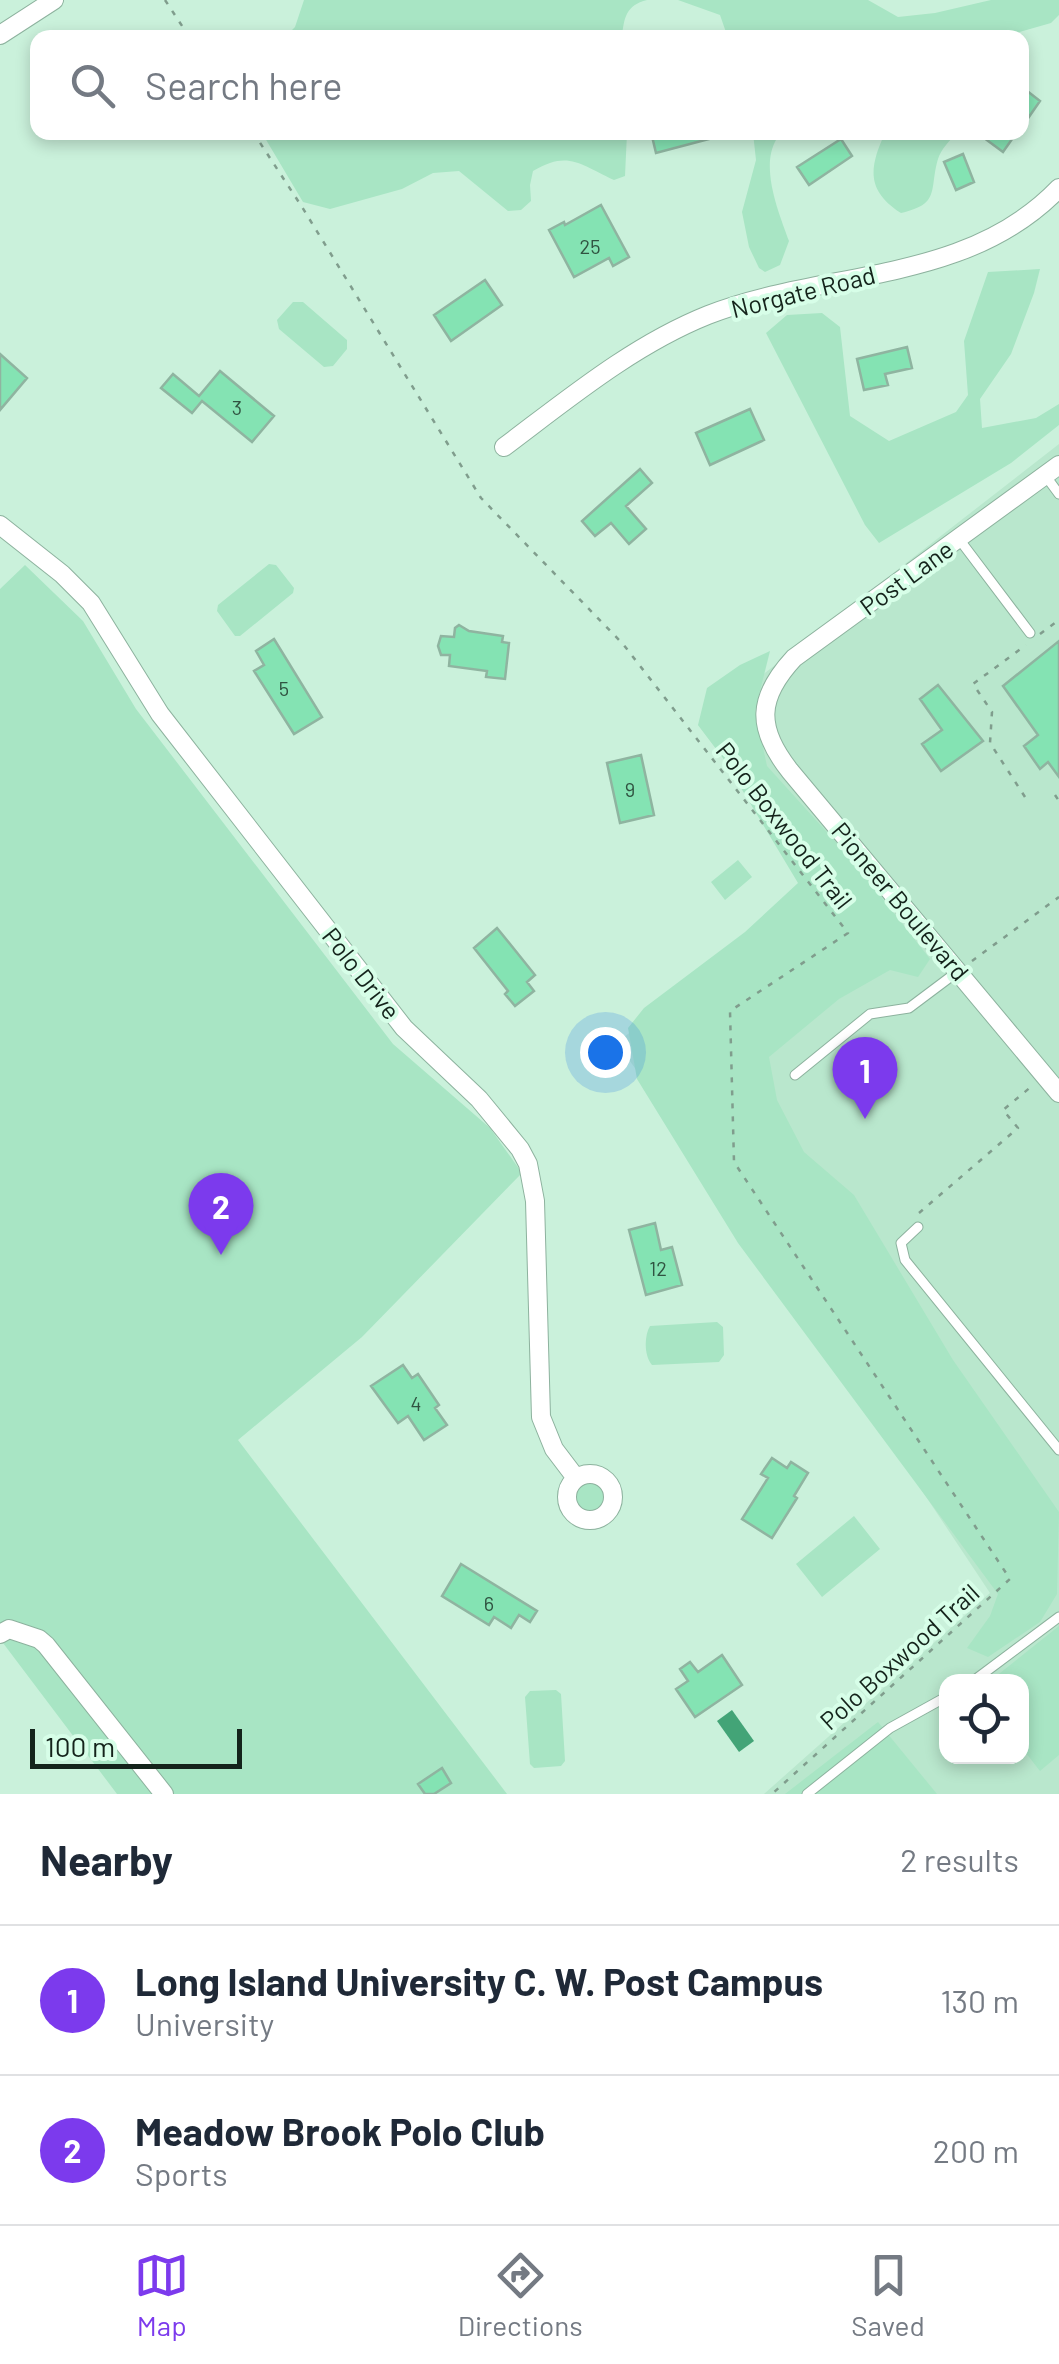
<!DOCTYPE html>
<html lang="en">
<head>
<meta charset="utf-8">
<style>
	body { margin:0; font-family:Barlow,sans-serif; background:#f2f2f3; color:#1f2937 }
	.controls { position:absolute; right:30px; bottom:30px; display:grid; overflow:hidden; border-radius:20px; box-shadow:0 5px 15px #0003 }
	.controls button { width:90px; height:90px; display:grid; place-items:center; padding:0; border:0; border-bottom:2px solid #e0e1e3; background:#fff; color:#1f2937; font:50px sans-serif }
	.scale { position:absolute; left:30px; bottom:25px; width:212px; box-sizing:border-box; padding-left:10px; border:5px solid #14231b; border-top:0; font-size:28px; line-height:35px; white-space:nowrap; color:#14231b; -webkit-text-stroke:8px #d7fee8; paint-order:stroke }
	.you { position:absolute; left:605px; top:1052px; width:35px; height:35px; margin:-25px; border:8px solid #fff; border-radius:50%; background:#1a73e8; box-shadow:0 0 0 15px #1a73e833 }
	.badge { display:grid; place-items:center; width:65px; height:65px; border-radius:50%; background:#7c3aed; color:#fff; font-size:32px; font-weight:700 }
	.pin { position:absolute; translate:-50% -82px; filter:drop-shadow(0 2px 5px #0008) }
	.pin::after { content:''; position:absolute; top:52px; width:35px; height:30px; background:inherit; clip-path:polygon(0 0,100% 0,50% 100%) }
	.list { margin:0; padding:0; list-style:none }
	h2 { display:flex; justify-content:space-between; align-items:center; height:130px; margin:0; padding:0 40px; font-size:42px }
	h2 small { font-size:32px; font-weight:400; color:#747a83 }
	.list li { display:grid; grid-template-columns:65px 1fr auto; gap:30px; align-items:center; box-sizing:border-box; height:150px; padding:0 40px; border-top:2px solid #e0e1e3 }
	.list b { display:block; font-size:38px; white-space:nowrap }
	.list p { margin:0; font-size:32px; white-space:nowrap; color:#747a83 }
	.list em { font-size:32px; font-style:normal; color:#747a83 }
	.icon { flex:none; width:55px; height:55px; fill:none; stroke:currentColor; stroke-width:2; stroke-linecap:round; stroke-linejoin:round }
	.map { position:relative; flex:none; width:1059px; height:1794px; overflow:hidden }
	.search { position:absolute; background:#fff; box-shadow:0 5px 15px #0003; left:30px; right:30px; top:30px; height:110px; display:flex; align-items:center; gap:25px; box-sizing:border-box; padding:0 35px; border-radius:20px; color:#747a83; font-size:38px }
	.sheet { height:430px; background:#fff }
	nav { display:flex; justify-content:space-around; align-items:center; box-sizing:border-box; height:140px; border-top:2px solid #e0e1e3; background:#fff; font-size:28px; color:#747a83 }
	nav a { display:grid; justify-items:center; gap:5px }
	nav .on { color:#7c3aed }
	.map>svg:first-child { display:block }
	.built { fill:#b9e7cd; fill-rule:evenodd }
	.green { fill:#a8e5c4 }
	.water { fill:#43a477 }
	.building { fill:#84e3b3; stroke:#8fb4a0; stroke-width:2.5 }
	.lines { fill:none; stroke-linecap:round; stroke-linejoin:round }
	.service-casing { stroke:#8db29e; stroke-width:11 }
	.minor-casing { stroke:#8db29e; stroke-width:20 }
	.path { stroke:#809d8d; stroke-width:2.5; stroke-dasharray:5 8; stroke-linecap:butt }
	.service { stroke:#fff; stroke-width:9 }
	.minor { stroke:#fff; stroke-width:18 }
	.labels { text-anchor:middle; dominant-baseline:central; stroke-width:8; stroke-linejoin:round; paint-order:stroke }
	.number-label { font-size:20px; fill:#305341 }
	.street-label { font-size:25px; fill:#14231b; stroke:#d7fee8 }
</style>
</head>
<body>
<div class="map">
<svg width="1059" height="1794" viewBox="0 0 1059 1794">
	<rect width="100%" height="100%" fill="#caf1db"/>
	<!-- built -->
	<path class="built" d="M1059,444v1350h-295l226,-201 -265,-399 -108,-151 199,-163 -118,-155zM946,1682h76v74h-76z"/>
	<!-- green -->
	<path class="green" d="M304,0h343c-21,5 -23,18 -25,37h-337l10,-10z
		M678,0h190l30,17 37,-4 56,-13h68v15l-8,8 -49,14 -274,1 -8,-23z
		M262,133h365l-2,43 -11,4c-34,-16 -46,-30 -81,-9l-3,14 1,16 -10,9 -13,1 -49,-40 -26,2 -31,16 -72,20 -27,-7z
		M753,133h64l-41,7c-16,28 3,73 13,101l-9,24 -15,7 -6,-4 -10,-21 -7,-35 14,-52z
		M885,133h72c-7,7 -16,16 -19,26 -9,31 3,45 -37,54 -35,-23 -32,-45 -16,-80z
		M1040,269l-6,24 -23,61 -31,45 2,29 54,-10 23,-14v21l-48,38 -132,80 -14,-18 -99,-192 21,-18 35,-2 18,14 10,89 39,25 67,-29 12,-17 -4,-54 24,-69z
		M293,302h10l44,38v9l-14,17 -9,1 -45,-38 -2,-9z
		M269,564l7,1 18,23 -1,5 -53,43h-5l-18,-25 1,-6z
		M25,565l58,56 53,88 257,335 97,84 32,45 -160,164 -124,103 269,354h-390l-117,-155v-1050z
		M770,651l-15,60 12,55 86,95 77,98 -12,18 -28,-7 -51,29 -70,58 8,43 27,52 50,43 99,165 106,152 -2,82 -17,28 -52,35 -21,-9 23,-32 8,-22 -260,-351 -101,-164 -9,-51 16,-20 101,-76 53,-49 -75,-125 -25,-33 9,-37 33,-23z
		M738,860l14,17 -27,23 -14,-18z
		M717,1322l6,5 1,28 -5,7 -67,3c-8,-9 -8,-29 -2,-39z
		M570 1496a20 20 0 1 1 40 0a20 20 0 1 1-40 0Z
		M854,1516l26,33 -58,48 -26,-33z
		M1059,1626v129l-19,16 -18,-23v-66l-32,-1z
		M556,1690l5,4 4,67 -4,5 -27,2 -4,-4 -5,-67 5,-6z
		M878,1722l59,72h-152z"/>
	<!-- water -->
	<path class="water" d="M732,1710l22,31 -15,11 -22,-31z"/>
	<!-- building -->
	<path class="building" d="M1022,87l18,14 -18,26z
		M651,132h68l1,4 -64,17z
		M976,132h41l-14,20z
		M841,139l11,17 -43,29 -12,-18z
		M963,154l11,28 -18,8 -12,-28z
		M601,205l28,52 -16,9 -4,-8 -35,19 -25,-47 15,-8 1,3z
		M485,280l17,25 -51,36 -17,-26z
		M907,347l5,21 -27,6 3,11 -24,5 -7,-31z
		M0,354l27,24 -27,32z
		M220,371l54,45 -22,26 -50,-41 -10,12 -31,-25 12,-14 26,22z
		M750,409l14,31 -54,25 -14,-32z
		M640,469l12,14 -26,23 20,23 -17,15 -18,-21 -16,13 -13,-15z
		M459,625l10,6 34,5 -1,6 7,1 -4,36 -19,-2 1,-6 -38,-5 1,-11h-9l-3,-9 3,-10 13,1 1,-9z
		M274,639l48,78 -28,17 -40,-63 10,-6 -8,-14z
		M1059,641v136l-11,-15 -8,7 -16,-23 14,-11 -35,-49z
		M938,685l45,56 -42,30 -19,-27 20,-14 -22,-31z
		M641,755l13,60 -34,8 -13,-60z
		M497,928l38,47 -8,7 7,9 -19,15 -10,-12 3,-3 -34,-43z
		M655,1223l6,27 11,-3 10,38 -36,10 -17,-65z
		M403,1365l9,13 6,-4 21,31 -4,3 12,17 -23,15 -16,-24 -10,7 -27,-37z
		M772,1458l15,10 4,-6 17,11 -14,23 3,2 -25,40 -30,-19 26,-41 -7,-4z
		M461,1564l76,47 -7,11 -11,-7 -8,13 -17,-11 -5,8 -47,-29z
		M722,1655l20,30 -47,32 -19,-28 12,-8 -8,-12 10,-7 8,10z
		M442,1768l9,15 -17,11h-9l-7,-10z"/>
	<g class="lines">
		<!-- service casing -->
		<g class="service-casing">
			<path id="service" d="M1045,475l14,19
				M959,539l71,94
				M795,1075l75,-61 39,-6 48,-36
				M918,1227l-17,16 4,17 154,190
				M972,1682l87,-65
				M807,1794l83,-66 56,-31"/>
		</g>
		<!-- minor casing -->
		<g class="minor-casing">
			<path id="minor" d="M0,35l54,-35
				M504,447c64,-48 129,-102 204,-132 118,-46 258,-30 351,-127
				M1059,465l-265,193c-37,40 -38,70 -4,113l269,322
				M0,525l62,49 29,29 69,111 244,314 75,71 41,50 8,15 7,37 6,216 13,32 22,29
				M567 1497a23 23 0 1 1 46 0a23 23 0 1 1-46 0Z
				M0,1634l9,-5 30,10 7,6 118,149"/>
		</g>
		<!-- path -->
		<path class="path" d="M165,0l25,38
			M253,132l49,75 179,291 142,146 225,289 -118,78 4,151 276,417 -238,215
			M1040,634l19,-14
			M1055,795l4,6
			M1025,797l-35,-54 2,-31 -19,-28 53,-39
			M972,961l87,-64
			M919,1213l99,-85 -15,-18 29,-24"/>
		<!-- service -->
		<use href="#service" class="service"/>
		<!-- minor -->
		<use href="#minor" class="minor"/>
	</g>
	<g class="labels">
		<!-- number labels -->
		<g class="number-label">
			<text x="590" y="246">25</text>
			<text x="237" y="407">3</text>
			<text x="284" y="688">5</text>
			<text x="630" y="789">9</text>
			<text x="658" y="1268">12</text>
			<text x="416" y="1403">4</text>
			<text x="489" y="1603">6</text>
		</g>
		<!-- street labels -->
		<g class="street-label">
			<text transform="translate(803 291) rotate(-14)">Norgate Road</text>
			<text transform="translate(906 577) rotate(-36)">Post Lane</text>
			<text transform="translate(785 825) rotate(52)">Polo Boxwood Trail</text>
			<text transform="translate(901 901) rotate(50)">Pioneer Boulevard</text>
			<text transform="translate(362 973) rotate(52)">Polo Drive</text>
			<text transform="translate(899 1656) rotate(-42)">Polo Boxwood Trail</text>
		</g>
	</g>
</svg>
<div class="controls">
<button><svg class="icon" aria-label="locate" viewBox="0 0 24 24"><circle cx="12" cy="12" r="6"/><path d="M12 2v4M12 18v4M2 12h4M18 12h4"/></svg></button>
</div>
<div class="scale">100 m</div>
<div class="you"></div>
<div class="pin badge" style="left:865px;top:1119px">1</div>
<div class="pin badge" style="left:221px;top:1255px">2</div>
<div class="search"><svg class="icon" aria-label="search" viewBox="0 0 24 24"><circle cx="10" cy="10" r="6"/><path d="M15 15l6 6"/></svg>Search here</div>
</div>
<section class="sheet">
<h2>Nearby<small>2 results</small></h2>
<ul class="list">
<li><span class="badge">1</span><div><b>Long Island University C. W. Post Campus</b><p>University</p></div><em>130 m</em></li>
<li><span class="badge">2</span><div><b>Meadow Brook Polo Club</b><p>Sports</p></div><em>200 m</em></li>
</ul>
</section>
<nav>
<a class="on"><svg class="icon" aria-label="map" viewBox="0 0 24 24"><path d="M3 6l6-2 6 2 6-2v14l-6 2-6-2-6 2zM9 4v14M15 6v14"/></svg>Map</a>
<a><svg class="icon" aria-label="directions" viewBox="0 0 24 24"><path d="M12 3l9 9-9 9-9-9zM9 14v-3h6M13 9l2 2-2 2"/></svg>Directions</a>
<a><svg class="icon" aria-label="saved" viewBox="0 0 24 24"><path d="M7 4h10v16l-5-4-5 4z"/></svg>Saved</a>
</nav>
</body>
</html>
